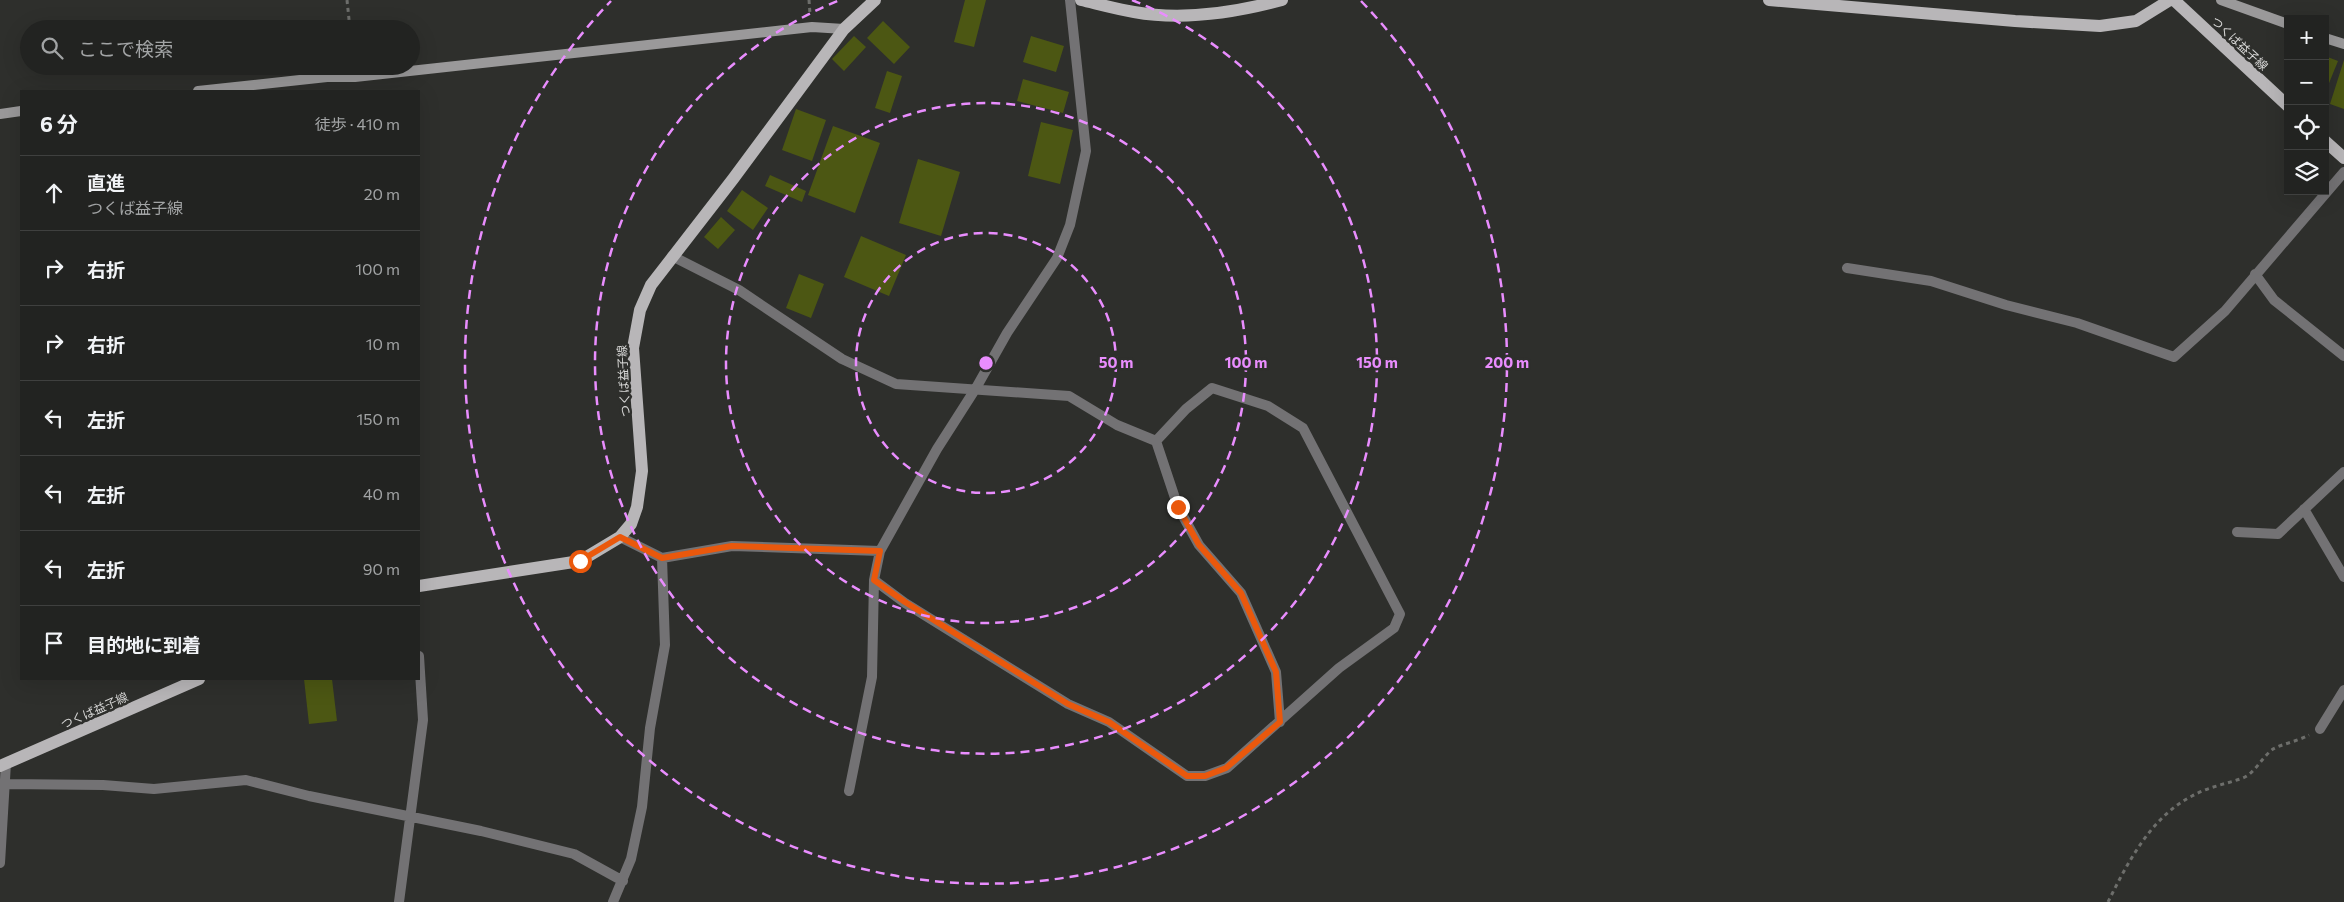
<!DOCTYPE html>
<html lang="ja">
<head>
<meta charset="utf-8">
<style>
	body { margin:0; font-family:Commissioner,"Noto Sans JP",sans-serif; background:#2a2b2a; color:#f1f3f6 }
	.controls { position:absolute; right:15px; top:15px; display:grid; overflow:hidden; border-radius:0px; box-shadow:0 5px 20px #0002 }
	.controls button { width:45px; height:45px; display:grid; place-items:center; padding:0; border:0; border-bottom:1px solid #3f403f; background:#222321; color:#f1f3f6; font:25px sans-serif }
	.stop { position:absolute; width:15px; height:15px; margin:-11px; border:4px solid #ea580c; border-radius:50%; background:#fff }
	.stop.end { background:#ea580c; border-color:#fff; box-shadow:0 1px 5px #0008 }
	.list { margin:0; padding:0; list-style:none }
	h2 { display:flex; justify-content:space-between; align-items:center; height:65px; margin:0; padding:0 20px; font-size:21px }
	h2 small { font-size:16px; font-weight:400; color:#a2a4a5 }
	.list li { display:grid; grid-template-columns:32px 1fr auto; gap:15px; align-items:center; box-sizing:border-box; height:75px; padding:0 20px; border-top:1px solid #3f403f }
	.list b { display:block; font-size:19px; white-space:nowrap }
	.list p { margin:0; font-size:16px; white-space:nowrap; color:#a2a4a5 }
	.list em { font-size:16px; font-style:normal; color:#a2a4a5 }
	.icon { flex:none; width:28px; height:28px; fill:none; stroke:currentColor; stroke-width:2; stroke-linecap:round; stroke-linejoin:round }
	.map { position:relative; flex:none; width:2344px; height:902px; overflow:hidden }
	.search { position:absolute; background:#222321; box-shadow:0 5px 20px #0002; left:20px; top:20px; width:400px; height:55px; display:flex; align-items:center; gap:12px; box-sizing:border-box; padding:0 18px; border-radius:28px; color:#a2a4a5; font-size:19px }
	.panel { position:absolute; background:#222321; box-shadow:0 5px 20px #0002; left:20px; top:90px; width:400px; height:590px; border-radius:0px }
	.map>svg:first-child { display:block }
	.building { fill:#4c5713 }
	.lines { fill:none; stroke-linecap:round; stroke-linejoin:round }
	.path { stroke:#6d6e6b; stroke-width:3; stroke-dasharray:4 4; stroke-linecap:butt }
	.street { stroke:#737274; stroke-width:10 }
	.secondary { stroke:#9a999a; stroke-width:10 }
	.primary { stroke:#b8b6b8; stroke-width:12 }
	.route { stroke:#ea580c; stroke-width:6 }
	.ring { fill:none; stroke:#e98dfe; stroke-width:2.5; stroke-dasharray:9 6 }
	.labels { text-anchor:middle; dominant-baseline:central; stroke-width:5; stroke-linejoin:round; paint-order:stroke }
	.street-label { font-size:12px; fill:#d7d7d6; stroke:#2e2f2c }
	.centre { fill:#e98dfe; stroke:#2e2f2c; stroke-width:2.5 }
	.ring-label { font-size:15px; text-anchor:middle; font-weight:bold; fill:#e98dfe; stroke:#2e2f2c; stroke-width:5; stroke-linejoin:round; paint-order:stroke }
</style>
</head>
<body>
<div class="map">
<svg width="2344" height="902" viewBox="0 0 2344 902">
	<rect width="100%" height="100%" fill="#2e2f2c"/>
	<!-- building -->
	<path class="building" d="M965,0h21l-12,47 -20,-5z
		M883,21l27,26 -16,17 -27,-26z
		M854,36l12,11 -22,24 -12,-12z
		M1031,36l33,10 -8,26 -33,-10z
		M2325,56l13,5 -13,32z
		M2344,60v49l-14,-5z
		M887,71l15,5 -12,37 -15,-5z
		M1023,79l46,13 -6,21 -46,-12z
		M796,109l30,11 -14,41 -30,-11z
		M1041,122l32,8 -13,54 -32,-8z
		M833,126l47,17 -25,70 -47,-18z
		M918,159l42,13 -19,64 -42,-13z
		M770,175l36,16 -4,11 -37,-16z
		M742,190l26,18 -15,22 -26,-19z
		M721,217l14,13 -17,19 -14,-12z
		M861,236l45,19 -17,41 -45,-19z
		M799,274l25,10 -13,34 -25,-10z
		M304,679h28l5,42 -28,3z"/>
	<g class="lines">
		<!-- path -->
		<path class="path" d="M347,0l3,29
			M809,0l1,14
			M2108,902c20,-40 43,-85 84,-106 16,-9 34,-12 51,-18 12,-5 19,-21 30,-29 9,-5 25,-8 36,-14"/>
		<!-- street -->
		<path class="street" d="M672,256l67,34 103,69 54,25 173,12 48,29 39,16 22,66 21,38 42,48 35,79 4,50
			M1847,268l84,13 75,24 71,18 97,34 51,-46 119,-139
			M2255,274l19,26 70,56
			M2304,509l40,68
			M2237,532l41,2 66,-62
			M620,537l42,21 70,-12 148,5
			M874,580l31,23 163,101 41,18 78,54h18l22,-8 112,-100 55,-40 6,-14 -97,-186 -35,-22 -56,-18 -26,21 -30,32
			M2320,729l24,-39
			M6,784l97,1 51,4 92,-9 63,16 172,35 93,23 49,27
			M849,791l23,-114 2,-97 6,-29 57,-102 39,-61 31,-55 50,-75 13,-33 16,-74 -16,-151
			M0,863l6,-100
			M399,902l24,-182 -4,-64
			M613,902l18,-43 11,-52 8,-79 15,-83 -3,-87"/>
		<!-- secondary -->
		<path class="secondary" d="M2221,0l67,24
			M2325,38l19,6
			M198,91l129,-14h28l457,-50 32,2
			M0,114l21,-3"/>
		<!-- primary -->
		<path class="primary" d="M1081,0c17,4 35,9 53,12 49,9 100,1 148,-12
			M1769,0l246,21 85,5 36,-5 34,-21
			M2174,0l114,106
			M2325,141l19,17
			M419,586l161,-25 40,-24 11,-13 6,-17 5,-36 -9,-123 7,-38 11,-25 82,-106 111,-150 31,-29
			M0,766l199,-87"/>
	</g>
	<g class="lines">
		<!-- route -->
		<path class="route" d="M580,561l40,-24 42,21 70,-12 148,5 -6,29 31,22 163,102 41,18 78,54h18l21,-8 54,-46 -4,-50 -35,-79 -42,-48 -21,-38"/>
	</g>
	<!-- distance rings -->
	<g class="ring">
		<circle cx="986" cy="363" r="130"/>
		<circle cx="986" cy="363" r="260"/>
		<path d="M1132 0A391 391 0 1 1 840 0"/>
		<path d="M1361 1A521 521 0 1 1 611 1"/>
	</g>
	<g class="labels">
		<!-- street labels -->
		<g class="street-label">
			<text transform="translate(2240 43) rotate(43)">つくば益子線</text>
			<text transform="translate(623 381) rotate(-93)">つくば益子線</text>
			<text transform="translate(94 710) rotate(-24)">つくば益子線</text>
		</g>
	</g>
	<circle cx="986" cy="363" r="8" class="centre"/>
	<g class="ring-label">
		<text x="1116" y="368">50 m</text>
		<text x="1246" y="368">100 m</text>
		<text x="1377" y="368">150 m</text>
		<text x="1507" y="368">200 m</text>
	</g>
</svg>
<div class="controls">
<button>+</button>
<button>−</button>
<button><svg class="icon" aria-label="locate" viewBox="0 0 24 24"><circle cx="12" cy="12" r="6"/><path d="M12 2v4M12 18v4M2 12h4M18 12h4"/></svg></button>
<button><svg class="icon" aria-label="layers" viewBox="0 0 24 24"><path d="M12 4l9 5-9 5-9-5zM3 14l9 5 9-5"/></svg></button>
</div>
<div class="stop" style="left:580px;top:561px"></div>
<div class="stop end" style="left:1178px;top:507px"></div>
<div class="search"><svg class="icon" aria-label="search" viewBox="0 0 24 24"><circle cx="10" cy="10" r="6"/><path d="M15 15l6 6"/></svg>ここで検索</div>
<section class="panel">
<h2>6 分<small>徒歩 · 410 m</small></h2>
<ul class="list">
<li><svg class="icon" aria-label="ahead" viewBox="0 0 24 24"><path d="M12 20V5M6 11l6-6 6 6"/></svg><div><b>直進</b><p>つくば益子線</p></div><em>20 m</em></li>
<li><svg class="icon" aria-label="right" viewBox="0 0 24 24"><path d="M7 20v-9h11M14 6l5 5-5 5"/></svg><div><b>右折</b></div><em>100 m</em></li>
<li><svg class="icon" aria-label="right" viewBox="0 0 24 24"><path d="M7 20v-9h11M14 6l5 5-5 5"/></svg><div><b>右折</b></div><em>10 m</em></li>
<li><svg class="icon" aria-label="left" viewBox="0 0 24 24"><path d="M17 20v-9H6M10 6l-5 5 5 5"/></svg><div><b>左折</b></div><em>150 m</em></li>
<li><svg class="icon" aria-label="left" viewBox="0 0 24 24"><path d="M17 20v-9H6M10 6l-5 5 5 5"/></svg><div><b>左折</b></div><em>40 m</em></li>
<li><svg class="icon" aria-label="left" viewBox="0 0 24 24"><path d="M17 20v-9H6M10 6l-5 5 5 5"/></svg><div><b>左折</b></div><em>90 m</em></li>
<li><svg class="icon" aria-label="arrive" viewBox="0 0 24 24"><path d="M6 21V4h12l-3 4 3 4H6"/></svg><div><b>目的地に到着</b></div></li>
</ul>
</section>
</div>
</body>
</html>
